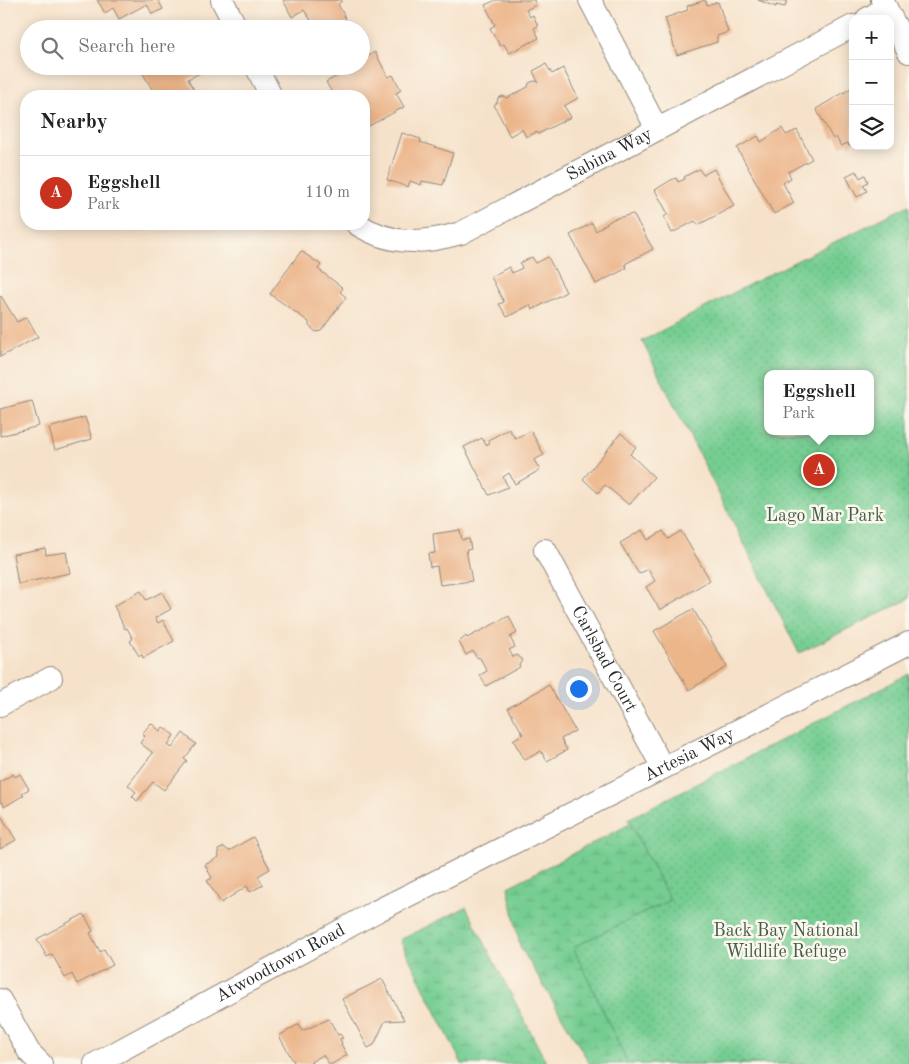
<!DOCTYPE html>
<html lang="en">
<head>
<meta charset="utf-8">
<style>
	body { margin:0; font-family:"Old Standard TT",serif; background:#f6f6f6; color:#222 }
	.controls { position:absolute; right:15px; top:15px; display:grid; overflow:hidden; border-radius:10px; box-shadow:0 2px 12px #0003 }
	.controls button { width:45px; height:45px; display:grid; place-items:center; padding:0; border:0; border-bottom:1px solid #e0e0e0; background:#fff; color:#222; font:25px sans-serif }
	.you { position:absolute; left:578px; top:688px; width:18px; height:18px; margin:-12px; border:4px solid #fff; border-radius:50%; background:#1a73e8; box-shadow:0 0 0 8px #1a73e833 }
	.badge { display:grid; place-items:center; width:32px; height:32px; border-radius:50%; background:#c8321e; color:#fff; font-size:16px; font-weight:700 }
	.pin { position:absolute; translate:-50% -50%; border:2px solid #fff; box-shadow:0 1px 5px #0006 }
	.popup { position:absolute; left:764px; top:370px; width:110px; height:65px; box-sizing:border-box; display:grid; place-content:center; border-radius:10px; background:#fff; filter:drop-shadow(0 1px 4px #0005); font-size:16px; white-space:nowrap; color:#767676 }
	.popup b { font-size:19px; color:#222 }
	.popup::after { content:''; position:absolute; left:50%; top:100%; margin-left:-10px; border:10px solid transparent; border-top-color:#fff }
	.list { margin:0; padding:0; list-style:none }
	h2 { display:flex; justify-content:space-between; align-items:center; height:65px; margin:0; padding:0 20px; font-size:21px }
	h2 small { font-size:16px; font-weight:400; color:#767676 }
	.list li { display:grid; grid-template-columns:32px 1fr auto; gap:15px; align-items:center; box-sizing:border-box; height:75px; padding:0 20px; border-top:1px solid #e0e0e0 }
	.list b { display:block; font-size:19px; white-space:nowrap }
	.list p { margin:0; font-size:16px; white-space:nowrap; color:#767676 }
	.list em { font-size:16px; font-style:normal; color:#767676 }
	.icon { flex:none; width:28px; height:28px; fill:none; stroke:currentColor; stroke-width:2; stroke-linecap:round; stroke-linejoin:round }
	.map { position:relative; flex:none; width:909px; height:1064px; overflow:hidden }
	.search { position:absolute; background:#fff; box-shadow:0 2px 12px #0003; left:20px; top:20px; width:350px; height:55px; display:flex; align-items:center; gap:12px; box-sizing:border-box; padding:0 18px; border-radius:28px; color:#767676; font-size:19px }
	.panel { position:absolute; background:#fff; box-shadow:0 2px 12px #0003; left:20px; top:90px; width:350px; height:140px; border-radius:20px }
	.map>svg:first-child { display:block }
	.wetland { fill:url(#wetland-marsh); stroke:#507c5e }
	.park { fill:url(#park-dots); stroke:#507c5e; fill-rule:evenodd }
	.building { fill:#ecb58a }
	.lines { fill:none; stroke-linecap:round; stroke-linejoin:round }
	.minor-casing { stroke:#90867a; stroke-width:24 }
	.minor { stroke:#fff; stroke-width:22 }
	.labels { text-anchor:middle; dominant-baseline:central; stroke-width:5; stroke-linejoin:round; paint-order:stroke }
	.street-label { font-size:18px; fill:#2b2b2b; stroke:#fbf7ec }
	.park-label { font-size:18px; fill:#415c4a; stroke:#fbf7ec }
</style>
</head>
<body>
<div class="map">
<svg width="909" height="1064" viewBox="0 0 909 1064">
	<defs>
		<pattern id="wetland-marsh" width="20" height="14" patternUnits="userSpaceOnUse" patternTransform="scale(1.25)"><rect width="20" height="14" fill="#75cd92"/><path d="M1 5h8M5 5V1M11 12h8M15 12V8" fill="none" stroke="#65b07e"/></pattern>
		<pattern id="park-dots" width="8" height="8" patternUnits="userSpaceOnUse" patternTransform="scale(1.25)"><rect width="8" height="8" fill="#75cd92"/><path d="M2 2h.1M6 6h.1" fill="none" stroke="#65b07e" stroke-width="1.8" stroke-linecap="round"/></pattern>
	</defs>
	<rect width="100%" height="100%" fill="#fbf7ec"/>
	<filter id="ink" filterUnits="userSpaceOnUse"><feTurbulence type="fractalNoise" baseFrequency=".02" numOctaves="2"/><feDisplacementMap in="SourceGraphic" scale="10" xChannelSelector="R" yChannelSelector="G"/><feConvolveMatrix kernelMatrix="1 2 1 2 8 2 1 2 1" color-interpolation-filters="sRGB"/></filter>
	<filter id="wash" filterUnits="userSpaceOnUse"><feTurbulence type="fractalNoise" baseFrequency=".0096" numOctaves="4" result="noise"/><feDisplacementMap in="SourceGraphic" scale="20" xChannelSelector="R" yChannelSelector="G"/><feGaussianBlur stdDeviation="1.12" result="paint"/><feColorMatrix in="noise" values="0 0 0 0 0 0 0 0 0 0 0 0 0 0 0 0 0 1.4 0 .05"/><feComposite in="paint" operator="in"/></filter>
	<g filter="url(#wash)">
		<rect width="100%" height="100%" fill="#f6e2ca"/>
		<!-- wetland -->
		<path class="wetland" d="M909,680v384h-319l-70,-118 -12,-59z
			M466,907l81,157h-85l-62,-124z"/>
		<!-- park -->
		<path class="park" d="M909,205v394l-110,54 -157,-312 114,-60zM768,374h102v57h-102z
			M909,674v390h-281l-55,-117 97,-47 -42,-81z"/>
		<g id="blocks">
			<!-- building -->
			<path class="building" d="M97,0h61l5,9 -11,5 -5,-10 -28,15 -6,-11 -8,5z
				M283,0h58l1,1 -4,3 12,23 -4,2h-29l-13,-19 -12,7z
				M496,0h38l2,5 -10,5 4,7 3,-2 5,11 -4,2 5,10 -30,15 -5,-9 -4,2 -10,-18 5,-3 -10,-20z
				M705,0l2,5 11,-3 10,30 -11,4v6l-40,13 -12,-37 23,-8 -1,-4z
				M758,0h29l-2,7 -9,-2v2z
				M375,52l13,25 5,-2 8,15 -5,3 8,14 -37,20 -2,-4 -1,1v-28h-10l-1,-2 -4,2h-15l-8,-14 21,-11 -1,-3 3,-2h12v-6z
				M546,64l6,10 11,-6 15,30 -14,8 7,11 -33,17 -1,-2 -11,5 -4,-8 -12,7 -16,-31 3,-2 1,-5 5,-2 4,2 21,-11 1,-4 5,-2 4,1 -5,-11z
				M152,66h47l3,6 -14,7 9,17h-41l-14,-24z
				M853,87v57l-4,2 -1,-3 -7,3 -5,-9 -3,2 -17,-30z
				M782,128l4,7 11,-5 15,29 -24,13 3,6 -8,5 11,20 -20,11 -37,-66 21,-12 3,6z
				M402,133l19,6 -1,3 33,11 -10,32 -21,-4 -1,4 -11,-4 -2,6 -21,-7z
				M699,169l4,6 11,-6 20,37 -36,19 -3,-4 -23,12 -8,-16 4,-3 -13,-24 16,-10 5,-2 2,4 7,-3 -1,-2z
				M856,171l4,7 5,-3 3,7 -5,3 4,6 -10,6 -11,-21z
				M633,214l20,35 -28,15 2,4 -31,16 -26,-49 22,-12 4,8 17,-12z
				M301,251l20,14 -3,4 25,19 -3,4 6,5 -25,34 -5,1 -7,-6v-4l-39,-28z
				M532,257l4,6 12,-6 18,35 -34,18 -2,-5 -23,12 -8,-13 5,-2 -13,-25 18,-10 3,6 10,-5 -2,-5z
				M1,296l16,26 10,-5 11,20 -38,20v-60z
				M32,401l7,25 -39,10v-27z
				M85,417l7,22 -37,11 -6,-22z
				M509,429l6,9 16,-7 13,24 -10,5 6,10 -25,14 -6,-11 -6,4 5,10 -19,8 -25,-48 18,-9 4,7 4,-2 -2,-3z
				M621,433l15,14 -6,7 24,23 -25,28 -24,-20 -7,8 -15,-14z
				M460,530l2,10 7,-1 2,10 -5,1 6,31 -32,4 -3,-19 -7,1 -2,-13 7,-1 -2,-19z
				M642,530l6,10 15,-9 5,8 13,-8 29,49 -50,30 -14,-23 9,-6 -7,-12 -9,5 -19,-31z
				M45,548l1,7 20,-3 4,21 -52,11 -5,-30z
				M141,591l5,9 16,-8 9,17 -16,9 3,5 5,-3 11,21 -31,17 -1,-3 -3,1 -9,-15 3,-2 -6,-11 -2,1 -11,-23z
				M693,609l34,58 -38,23 -35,-59z
				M509,616l8,17 -7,4 5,10 -6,3 4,7 4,-2 6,5 -4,5 1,2 -34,19 -6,-11 7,-4 -7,-13 -4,-1 -3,-6 -7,4 -7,-13 7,-6 1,2z
				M549,685l26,46 -14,8 6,11 -20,11 -6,-10 -16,9 -12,-20 10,-6 -15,-26z
				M151,723l9,8 3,-4 11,8 -6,10 4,3 11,-15 13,11 -12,15 3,2 -23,29 -11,-8 -16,19 -5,-5 4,-4 -8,-7 25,-32 -13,-10 5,-7 -3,-2z
				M13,774l2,3 5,-3 9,15 -7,4 2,2 -20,12 -2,-5 -2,1v-21z
				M0,814l16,26 -16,9z
				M253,837l17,32 -12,7 5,9 -13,7 -3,-6 -26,17 -14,-22 5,-3 -7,-13 14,-8 -1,-7 6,-3 5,4z
				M84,914l9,17 -3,2 10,19 4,-3 9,16 -36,19 -5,-10 -7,4 -13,-24 -5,3 -10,-18z
				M382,979l22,41 -19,1 -11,24 -6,3 -26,-49z
				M329,1019l9,16 2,-1 3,4 -3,1 2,4 -1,1 6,11 -15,9h-3l-6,-9 -16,9h-12l-16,-28 20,-12 3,7z"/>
		</g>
	</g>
	<g filter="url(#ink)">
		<use href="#blocks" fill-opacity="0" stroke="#90867a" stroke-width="1"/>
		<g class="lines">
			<!-- minor casing -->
			<g class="minor-casing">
				<g id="minor">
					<path d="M222,0l15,29"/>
					<path d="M590,0l67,129"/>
					<path d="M882,0l27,52"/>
					<path d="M867,19l19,-11"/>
					<path d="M256,66l15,30"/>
					<path id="s1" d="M357,224c35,22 66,20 104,9l392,-207"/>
					<path id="s2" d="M545,550l118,218"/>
					<path d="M0,705l51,-27"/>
					<path d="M0,1000l29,52 12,12"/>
					<path id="s3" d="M95,1064l282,-153 374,-187 158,-81"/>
				</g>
			</g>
			<!-- minor -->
			<use href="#minor" class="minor"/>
		</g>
	</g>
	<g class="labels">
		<!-- street labels -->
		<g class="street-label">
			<text stroke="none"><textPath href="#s1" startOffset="276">Sabina Way</textPath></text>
			<text stroke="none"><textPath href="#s2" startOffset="124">Carlsbad Court</textPath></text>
			<text stroke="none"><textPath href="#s3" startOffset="670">Artesia Way</textPath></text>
			<text stroke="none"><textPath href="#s3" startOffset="211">Atwoodtown Road</textPath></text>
		</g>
		<!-- park labels -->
		<g class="park-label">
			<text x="825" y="516">Lago Mar Park</text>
			<text x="786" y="931">Back Bay National<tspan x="786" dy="21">Wildlife Refuge</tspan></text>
		</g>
	</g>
</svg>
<div class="controls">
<button>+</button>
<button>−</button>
<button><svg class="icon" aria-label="layers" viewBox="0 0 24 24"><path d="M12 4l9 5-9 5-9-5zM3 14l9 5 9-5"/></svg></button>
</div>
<div class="you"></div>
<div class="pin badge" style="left:819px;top:470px">A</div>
<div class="popup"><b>Eggshell</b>Park</div>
<div class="search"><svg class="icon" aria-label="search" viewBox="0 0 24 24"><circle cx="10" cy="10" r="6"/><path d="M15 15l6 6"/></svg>Search here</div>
<section class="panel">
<h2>Nearby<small></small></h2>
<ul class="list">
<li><span class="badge">A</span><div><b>Eggshell</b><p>Park</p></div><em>110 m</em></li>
</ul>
</section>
</div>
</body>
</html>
